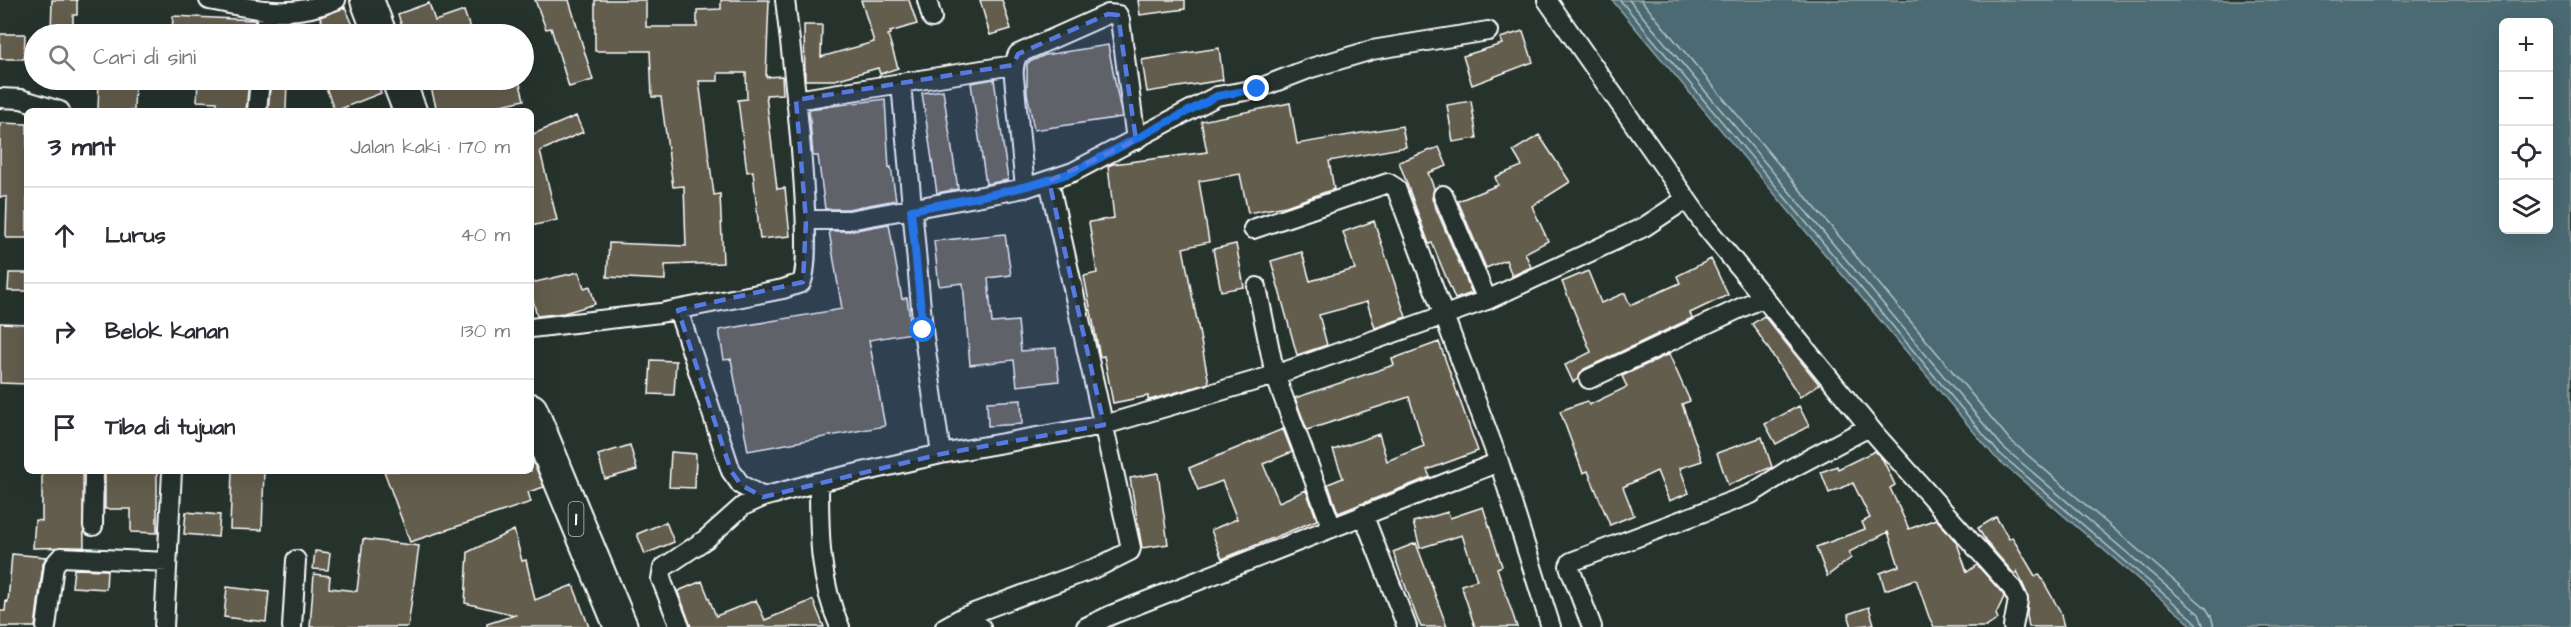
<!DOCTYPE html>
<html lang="id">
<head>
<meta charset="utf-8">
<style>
	body { margin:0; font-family:"Architects Daughter",sans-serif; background:#f2f2f3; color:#2b2b33 }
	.controls { position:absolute; right:18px; top:18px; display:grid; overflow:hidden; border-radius:9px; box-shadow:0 6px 24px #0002 }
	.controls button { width:54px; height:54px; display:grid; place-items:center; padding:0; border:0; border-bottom:2px solid #e1e1e2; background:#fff; color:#2b2b33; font:30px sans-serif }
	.stop { position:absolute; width:18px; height:18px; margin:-14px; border:4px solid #1a73e8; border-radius:50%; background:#fff }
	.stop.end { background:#1a73e8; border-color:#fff; box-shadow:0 2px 6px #0008 }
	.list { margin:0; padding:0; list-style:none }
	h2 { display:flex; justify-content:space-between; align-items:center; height:78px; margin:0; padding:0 24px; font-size:26px }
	h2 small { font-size:20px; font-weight:400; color:#7c7c81 }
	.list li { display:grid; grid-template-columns:39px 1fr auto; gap:18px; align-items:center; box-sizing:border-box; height:96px; padding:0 24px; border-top:2px solid #e1e1e2 }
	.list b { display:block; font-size:22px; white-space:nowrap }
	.list em { font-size:20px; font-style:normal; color:#7c7c81 }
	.icon { flex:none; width:33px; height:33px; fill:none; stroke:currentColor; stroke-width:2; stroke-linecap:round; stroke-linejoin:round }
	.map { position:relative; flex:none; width:2571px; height:627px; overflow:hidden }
	.search { position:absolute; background:#fff; box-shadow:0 6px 24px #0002; left:24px; top:24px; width:510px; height:66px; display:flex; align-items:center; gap:15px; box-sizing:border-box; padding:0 21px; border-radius:33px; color:#7c7c81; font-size:22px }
	.panel { position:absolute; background:#fff; box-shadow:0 6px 24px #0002; left:24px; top:108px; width:510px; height:366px; border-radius:9px }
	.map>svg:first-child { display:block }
	.water { fill:#4c6b73; stroke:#94a6ab; stroke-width:1.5; fill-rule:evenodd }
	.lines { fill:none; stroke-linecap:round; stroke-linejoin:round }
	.shore { stroke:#b7c4c7; stroke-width:1.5 }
	.building { fill:#645d4d; stroke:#fff; stroke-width:1.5 }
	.minor-casing { stroke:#fff; stroke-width:22 }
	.trunk-casing { stroke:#fff; stroke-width:36 }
	.minor { stroke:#26332d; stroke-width:18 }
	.trunk { stroke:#26332d; stroke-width:32 }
	.route { stroke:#1a73e8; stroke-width:8 }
	.marked { fill:#567ae2; fill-opacity:0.2; stroke:#567ae2; stroke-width:4.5; stroke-dasharray:12 8; stroke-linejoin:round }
	.labels { text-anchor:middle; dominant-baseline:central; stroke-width:4.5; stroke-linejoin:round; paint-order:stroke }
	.shield { fill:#26332d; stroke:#bec2c0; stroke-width:1.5 }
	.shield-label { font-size:20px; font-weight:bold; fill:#fff }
</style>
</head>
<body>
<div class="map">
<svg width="2571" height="627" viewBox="0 0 2571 627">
	<rect width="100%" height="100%" fill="#26332d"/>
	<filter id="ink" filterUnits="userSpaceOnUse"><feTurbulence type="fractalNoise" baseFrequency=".0167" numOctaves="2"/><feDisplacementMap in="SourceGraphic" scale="12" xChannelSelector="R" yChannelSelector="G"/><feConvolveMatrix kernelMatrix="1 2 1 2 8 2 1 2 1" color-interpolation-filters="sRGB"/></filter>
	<g filter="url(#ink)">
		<!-- water -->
		<path class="water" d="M1612,0h959v627h-377l-200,-171zM2504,22h44v208h-44z"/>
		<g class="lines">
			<!-- shore -->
			<path class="shore" d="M1620,0l378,452 196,168 3,7
				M1629,0l374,447 196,167 5,13
				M1641,0l369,440 196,168 5,8 3,11"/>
		</g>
		<!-- building -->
		<path class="building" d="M52,0h25v15h-4v19h-22z
			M535,0h34l24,80 -24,7 -18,-59 -5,1z
			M595,0h51v27h51v-17l24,-1v-9h48l-3,77 16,-1 1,18 -17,1 11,94 8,-1 5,48 -30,3 -7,-68 -6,1 -9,-72 9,-1 -1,-26h-28v8h-19l15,114 6,-1 3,69 -58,2v15l-58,-3 2,-34 77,3 -2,-60 -11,1 -12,-90h-9l-2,-46h-55z
			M861,0h48l8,24 -27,8 1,2 -3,1 10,33 -18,6 -2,-6 -43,12h-30l-1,-55h18l-1,32 53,-15z
			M980,0h22l9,29 -21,6z
			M1138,0h47v9l-45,6z
			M429,3l6,18 29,-10 8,23h-68l-6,-20z
			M345,7l12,27h-30l-7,-17z
			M173,16l82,4 -1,14h-82z
			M1523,31l10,31 -61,23 -9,-29 39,-12 -2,-6z
			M0,34h25l-1,25h-24z
			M1108,45l14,72 -88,13 -7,-37v-30l18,-8z
			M1219,48l4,32 -76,12 -5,-32z
			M994,79l14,101 -22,4 -15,-101z
			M99,80h36l-1,31h-36z
			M198,80h51l-3,31h-29v-9l-20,-1z
			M271,80h16l-1,31h-18z
			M323,80h53l5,13 -46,18z
			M429,80h90l5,20 -36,8 1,3h-52z
			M943,90l15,99 -21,4 -15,-100z
			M885,99l4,69 2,-1 5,33 -48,9h-23l-7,-53h-5l-4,-47z
			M1471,101l6,37 -24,4 -6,-37z
			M1290,103l7,41 105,-18 4,21 -77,14 5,28 -48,17 -38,7 -8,-39 -41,7 10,61 -26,6 26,135 -56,16 -5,1v-4l-35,7 -9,-47 -4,1 -16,-81 13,-3 -8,-51 25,-4 -6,-52 5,-2 94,-12 -6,-31z
			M576,116l7,16 -43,19 17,69 -26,6v-91z
			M0,123l27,1v114h-21l1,-41h-7z
			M1539,135l31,47 -38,24 16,35 -23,12 6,14 -19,9 -6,-16 -20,8 -28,-67 40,-16 -3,-8 27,-11 -9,-15z
			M1439,147l8,19 -19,7 6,15 -2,11 40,94 -17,6 -23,-56 -3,1 -30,-82z
			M1374,221l32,96 -31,11 -8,-26 -48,13 8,30 -30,10 -26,-94 31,-9 8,29 45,-12 -12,-37z
			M889,224l13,75 5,-1 5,35 -43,7 16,86 -137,25 -17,-92 -7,1 -5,-30 123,-21 -13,-78h22z
			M1005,234l6,41 -23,3 4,45 26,-2 3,30 35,-3 3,33 -42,5 -3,-26 -44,5 -7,-82 -24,3 -5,-45z
			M1236,244l8,43 -23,4 -8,-42z
			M1711,259l17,36 -38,18 2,5 -108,51 -6,10 -5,3 -8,-17 26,-13 -29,-70 26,-11 13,32 24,-10 5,12 50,-22 -3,-7z
			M579,272l5,16 6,-2 5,18 -31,9 -27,3 -6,-23v-10z
			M9,273h18v18h-19z
			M1764,316l55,68 -19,13 -48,-73z
			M0,323l27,1v60l-27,-1z
			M1439,342l39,109 -51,19 3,7 -92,36 -10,-29 15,-6 -10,-28 46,-16 8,27 37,-15 -15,-49 -102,33 -12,-32 99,-33 -2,-6z
			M1669,354l21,47 -8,3 20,57 -22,7 9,25 -20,8 -12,-30 -34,16 11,28 -24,10 -22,-54 -5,2 -23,-62 27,-10 2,4 38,-18 -5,-11z
			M651,360l25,1 -2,34 -25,-1z
			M1021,400l1,24 -34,2 -1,-24z
			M1799,406l10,20 -33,18 -11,-20z
			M1283,429l9,23 -29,12 16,38 27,-12 11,30 -95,39 -11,-29 26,-11 -15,-38 -24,9 -9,-22z
			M1762,437l10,30 -44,18 -11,-32z
			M630,445l7,25 -32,9 -7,-24z
			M1875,451l8,9 12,25 -5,3 19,41 27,-10 21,24 10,29 10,-7 26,29 1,3 -8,17 2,5 -12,8h-52l-5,-10 -13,-38 -31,11 -5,-17 19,-7 -11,-34 -39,20 2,6 -24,18 -11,-29 49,-18 -3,-7 8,-4 -17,-35 -24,10 -8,-21 16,-6 1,3z
			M671,452l25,2 -1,34 -26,-1z
			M531,457l13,30 -16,5 3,10 -121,40 -26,-71h147z
			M42,471h41l1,76 -51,1 2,-28 7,1z
			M105,471h52v62l-26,-1v-23h-26z
			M232,471h32l-2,59 -32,-1z
			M1158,473l10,71 -26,4 -12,-70z
			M1483,507l19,59 -5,2 20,59h-42l-14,-42 16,-5 -15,-45 -42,13 -7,-26 35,-10 2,6z
			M186,512l34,3 -2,22 -34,-3z
			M1996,517l13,22 3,-2 23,39 4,-2 21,37 4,16h-35l-2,-12 1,-19 -11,-25 -2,4 -28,-32 -9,-15z
			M666,522l8,20 -29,12 -8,-20z
			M514,530l8,31 4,-1 9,40 38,-15 16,42h-102v-3l28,-9 -50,-12 3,-51z
			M363,539l56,7 -11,81h-98l4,-53 16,2 -1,12 28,3z
			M1416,543l31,84h-26l-4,-9 -24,-66z
			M315,551l15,2 -2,17 -15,-1z
			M12,554l34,3 -3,7 -8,63h-35v-16h5l1,-10 2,1z
			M74,569l33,1 -1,19 -34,-2z
			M702,581l14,35 40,-16 9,20 48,-20 11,27h-133l-13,-36z
			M227,587l42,5 -3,30 -42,-5z
			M1869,607l5,17 -22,3 -4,-13z"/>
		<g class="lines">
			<!-- minor casing -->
			<g class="minor-casing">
				<path id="minor" d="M209,0c48,9 79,20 127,0
					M927,0l5,18
					M1547,0l159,227 169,207 137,154 6,12 -5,27
					M265,34l2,-24
					M901,83l22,247 18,124
					M0,98l21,1 39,12
					M796,100l217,-35
					M257,111l3,-31
					M1025,188l-11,-111c-1,-9 0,-15 4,-23l90,-40 10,1 2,5 16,120
					M1443,195l44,105
					M806,220h43l176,-32 48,-16 144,-76 40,-7 54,-21 61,-18 116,-19
					M1253,229l135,-46 8,5 103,274 52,165
					M1257,287l18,88 57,153
					M678,310l53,161 10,14 22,12
					M531,328l129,-15 123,-24 18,-6c16,-22 -11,-243 -16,-283
					M1589,379l175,-82
					M819,482c0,50 0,99 21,145
					M1363,514l44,113
					M93,526l1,-55
					M963,617l3,4 15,6
					M46,627l8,-62 7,-8 106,5
					M164,627l8,-156
					M292,627l4,-67
					M680,627l-19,-48 2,-11 43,-29 37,-33 20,-9 56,-15 122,-28 163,-29 171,-50 212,-75 157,-73 42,-28
					M945,627l18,-10 135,-50 32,-16 1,-3 -82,-367
					M1086,627l25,-12 388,-153
					M1592,627l-23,-61 2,-4 180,-68 39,-25 79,-42"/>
			</g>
			<!-- trunk casing -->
			<g class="trunk-casing">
				<path id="trunk" d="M367,0l13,34
					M398,80l12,31
					M531,410l90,217"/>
			</g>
			<!-- minor -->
			<use href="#minor" class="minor"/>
			<!-- trunk -->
			<use href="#trunk" class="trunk"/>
		</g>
	</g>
	<g class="lines" filter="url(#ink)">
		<!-- route -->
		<path class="route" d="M923,330l-12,-120c55,-11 109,-19 162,-38l144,-76 40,-7"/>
	</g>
	<!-- marked area -->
	<path class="marked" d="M1108,14l10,1 18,125 -87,41 55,244 -163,29 -178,43 -22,-12 -10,-14 -53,-161 125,-28 3,-62 -10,-120 217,-35 5,-11z"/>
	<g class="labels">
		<!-- shield labels -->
		<rect class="shield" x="568.5" y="502" width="15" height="34" rx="4.5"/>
		<g class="shield-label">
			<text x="576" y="519">1</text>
		</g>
	</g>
</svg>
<div class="controls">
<button>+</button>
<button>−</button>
<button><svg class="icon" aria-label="locate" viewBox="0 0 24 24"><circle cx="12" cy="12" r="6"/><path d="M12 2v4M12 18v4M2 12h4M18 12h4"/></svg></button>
<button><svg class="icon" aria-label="layers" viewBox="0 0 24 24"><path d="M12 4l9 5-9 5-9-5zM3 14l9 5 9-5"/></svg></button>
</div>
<div class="stop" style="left:923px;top:330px"></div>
<div class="stop end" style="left:1257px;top:89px"></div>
<div class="search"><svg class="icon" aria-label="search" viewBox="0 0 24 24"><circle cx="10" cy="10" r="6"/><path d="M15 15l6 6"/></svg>Cari di sini</div>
<section class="panel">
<h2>3 mnt<small>Jalan kaki · 170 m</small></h2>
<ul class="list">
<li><svg class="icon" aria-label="ahead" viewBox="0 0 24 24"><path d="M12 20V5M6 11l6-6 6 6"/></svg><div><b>Lurus</b></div><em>40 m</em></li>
<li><svg class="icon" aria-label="right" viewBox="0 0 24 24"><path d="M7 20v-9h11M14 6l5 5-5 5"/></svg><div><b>Belok kanan</b></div><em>130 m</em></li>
<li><svg class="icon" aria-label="arrive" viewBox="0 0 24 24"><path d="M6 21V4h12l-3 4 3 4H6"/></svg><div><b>Tiba di tujuan</b></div></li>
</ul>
</section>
</div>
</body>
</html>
